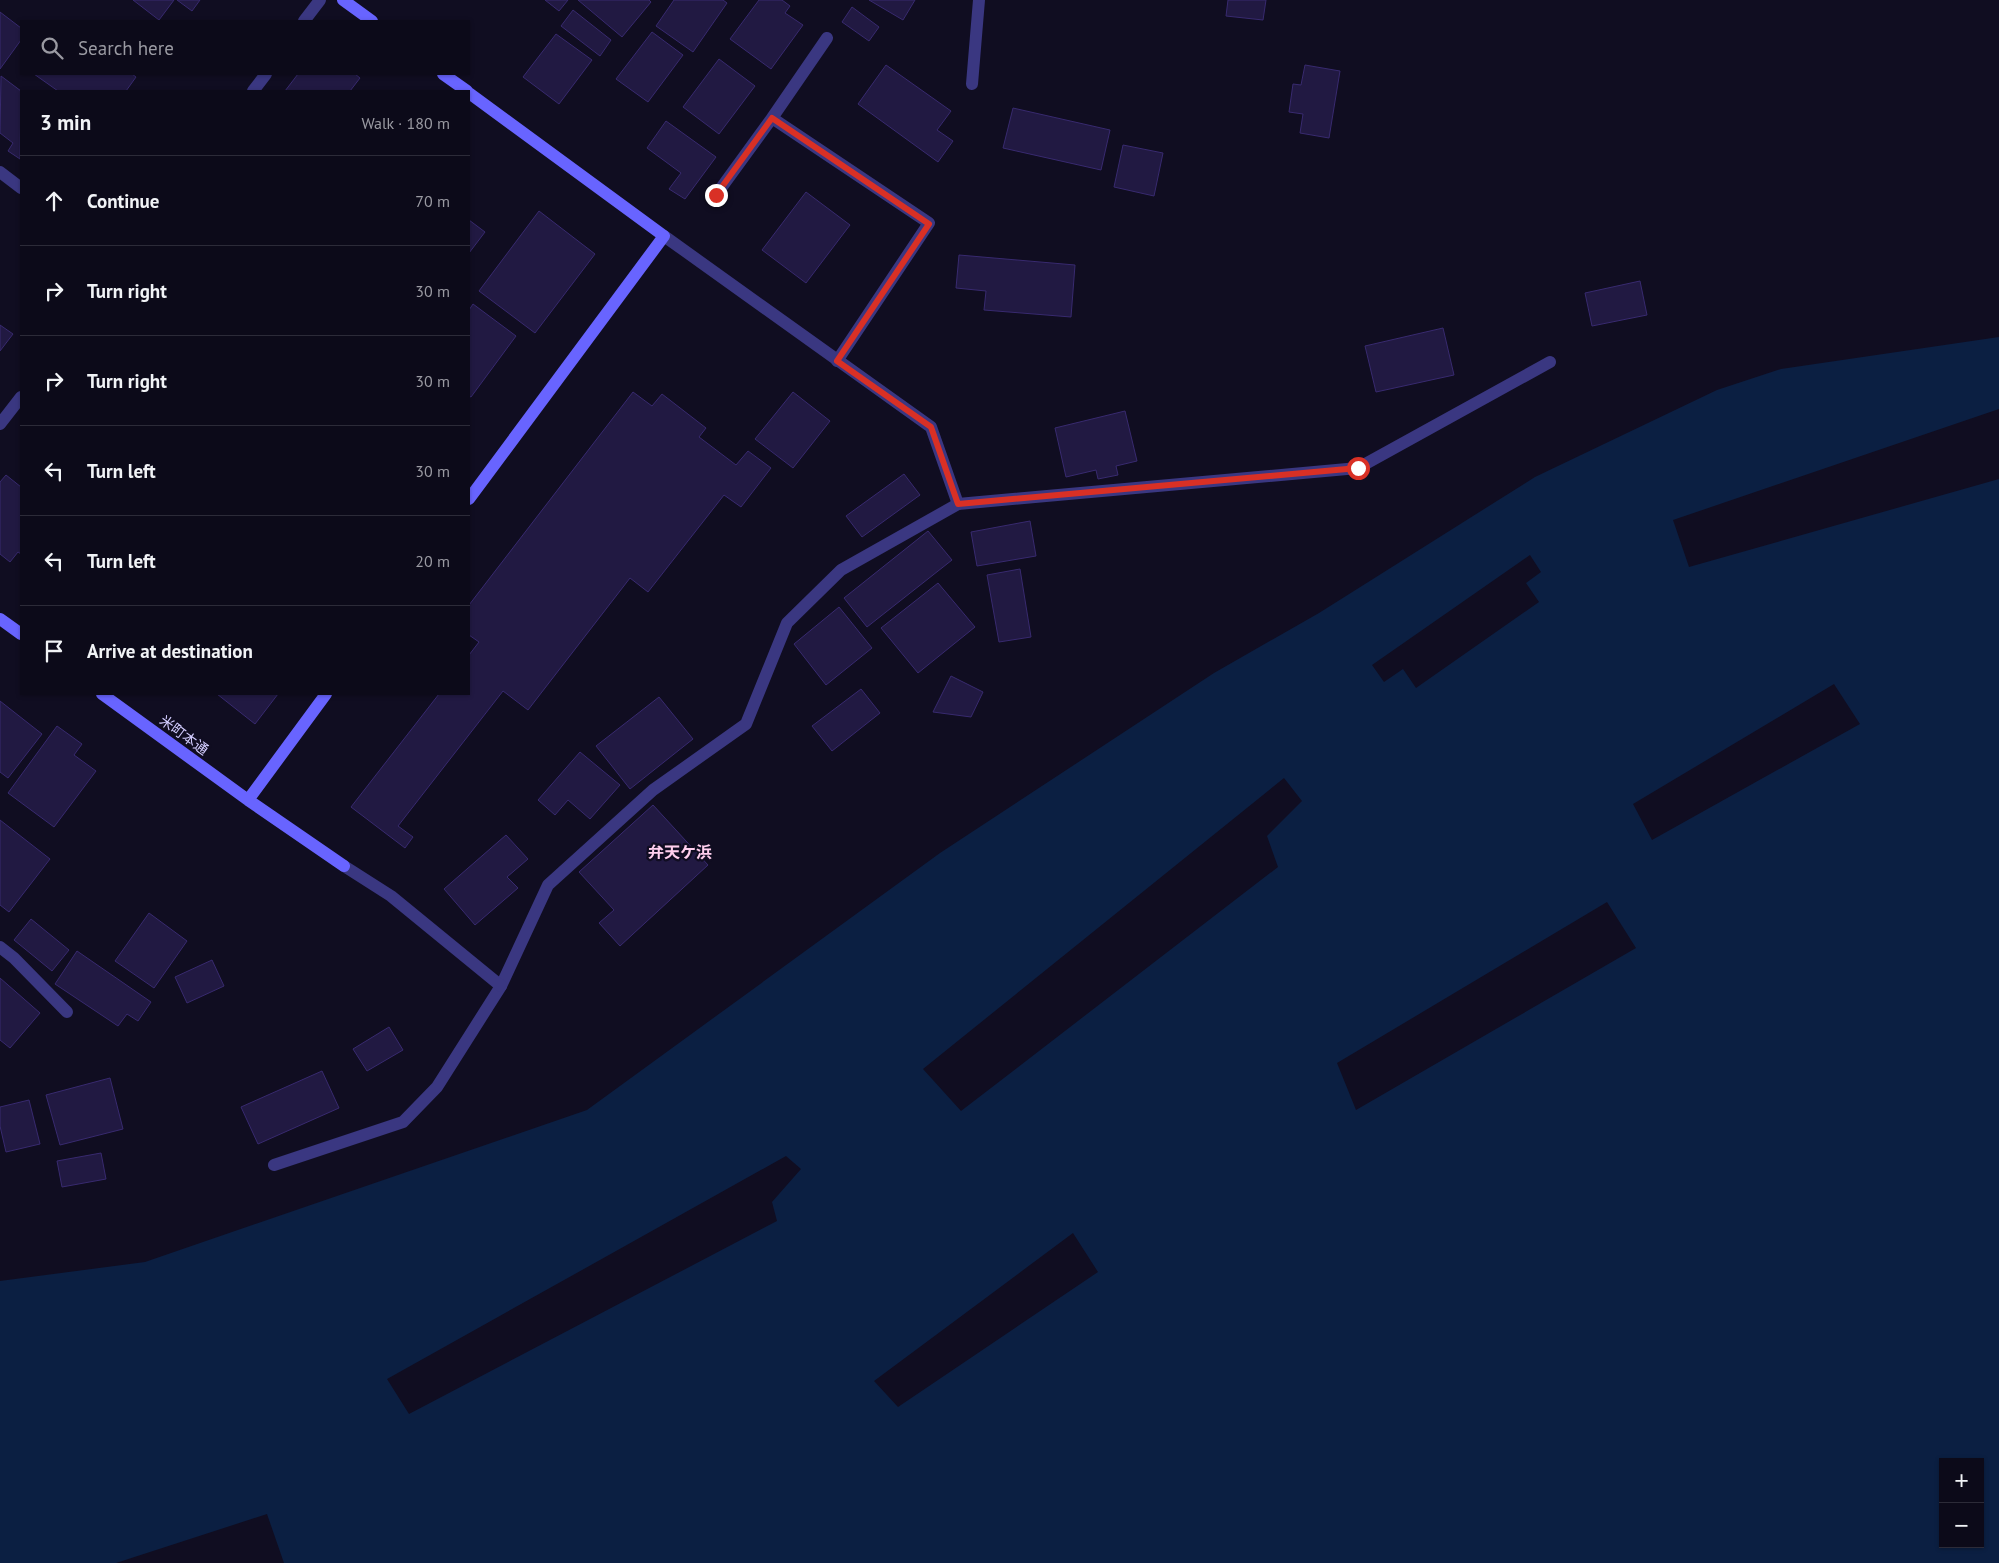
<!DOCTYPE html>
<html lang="en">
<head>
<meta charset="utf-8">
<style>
	body { margin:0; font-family:"PT Sans","Noto Sans JP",sans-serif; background:#151322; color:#f1f3f6 }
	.controls { position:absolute; right:15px; bottom:15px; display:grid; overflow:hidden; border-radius:0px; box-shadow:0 1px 4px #0004 }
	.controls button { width:45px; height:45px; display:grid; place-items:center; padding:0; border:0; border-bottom:1px solid #2c2b38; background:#0c0a19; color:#f1f3f6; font:25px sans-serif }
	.stop { position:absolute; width:15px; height:15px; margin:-11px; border:4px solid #d93025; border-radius:50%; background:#fff }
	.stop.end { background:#d93025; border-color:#fff; box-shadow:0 1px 5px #0008 }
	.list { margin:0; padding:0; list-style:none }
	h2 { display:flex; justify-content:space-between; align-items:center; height:65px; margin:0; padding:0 20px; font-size:21px }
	h2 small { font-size:16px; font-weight:400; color:#9a9aa2 }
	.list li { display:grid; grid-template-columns:32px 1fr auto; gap:15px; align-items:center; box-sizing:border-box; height:90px; padding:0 20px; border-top:1px solid #2c2b38 }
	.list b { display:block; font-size:19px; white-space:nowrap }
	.list em { font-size:16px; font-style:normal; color:#9a9aa2 }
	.icon { flex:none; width:28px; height:28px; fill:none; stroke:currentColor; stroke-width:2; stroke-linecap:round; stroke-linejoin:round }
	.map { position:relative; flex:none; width:1999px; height:1563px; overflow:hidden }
	.search { position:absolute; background:#0c0a19; box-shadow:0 1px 4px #0004; left:20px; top:20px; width:450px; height:55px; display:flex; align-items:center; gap:12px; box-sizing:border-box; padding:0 18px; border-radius:0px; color:#9a9aa2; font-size:19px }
	.panel { position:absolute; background:#0c0a19; box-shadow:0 1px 4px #0004; left:20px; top:90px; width:450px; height:605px; border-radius:0px }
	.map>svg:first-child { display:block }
	.water { fill:#0b1f42; fill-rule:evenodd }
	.pier { fill:#100d21 }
	.building { fill:#211942; stroke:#382a6f }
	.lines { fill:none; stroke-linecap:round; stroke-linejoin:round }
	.lane { stroke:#3a3781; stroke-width:12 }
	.street { stroke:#3a3781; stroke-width:12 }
	.secondary { stroke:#6864ff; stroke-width:12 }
	.route { stroke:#d93025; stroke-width:6 }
	.labels { text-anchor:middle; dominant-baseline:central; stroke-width:4.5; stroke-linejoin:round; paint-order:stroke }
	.street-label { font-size:14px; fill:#d3cdff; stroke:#100d21 }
	.quarter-label { font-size:16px; font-weight:bold; fill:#ffcfee; stroke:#100d21 }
</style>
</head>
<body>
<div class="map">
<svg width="1999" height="1563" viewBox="0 0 1999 1563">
	<rect width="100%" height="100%" fill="#100d21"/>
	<!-- water -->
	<path class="water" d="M1999,337v1226h-1999v-282l145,-19 442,-152 353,-257 274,-180 105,-60 216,-136 182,-87 64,-21zM1943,1462h37v82h-37z"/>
	<!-- pier -->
	<path class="pier" d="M1999,409v70l-310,88 -16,-47z
		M1530,555l11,17 -15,11 13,19 -123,86 -13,-19 -19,13 -12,-17z
		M1834,684l26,40 -208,116 -19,-36z
		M1284,778l18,23 -35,35 11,31 -317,244 -38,-42z
		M1607,902l29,46 -280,162 -19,-47z
		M786,1156l15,13 -29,33 5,19 -368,193 -22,-35z
		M1073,1233l25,39 -200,135 -24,-26z
		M267,1514l17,49h-168z"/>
	<!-- building -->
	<path class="building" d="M133,0h41l-15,20z
		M177,0h23l-8,11z
		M545,0h23l-9,11z
		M578,0h71l2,2 -29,35z
		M674,0h49l4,3 -34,49 -37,-26z
		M759,0h23l8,6 -5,7 18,12 -32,44 -41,-30z
		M869,0h46l-12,20z
		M1228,0h38l-3,20 -37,-4z
		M852,7l27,20 -10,14 -27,-19z
		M573,10l38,30 -11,16 -39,-30z
		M0,12l21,16v12l-21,29z
		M652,32l31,23 -35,47 -32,-23z
		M556,34l36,26 -33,44 -36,-27z
		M719,59l36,27 -36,48 -36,-27z
		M886,65l65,46 -14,19 16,11 -15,21 -80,-58z
		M1305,65l35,6 -11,67 -29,-5 3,-19 -14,-2 4,-28 8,1z
		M34,74h98l4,3 -10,14h-68z
		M298,74h57l5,4 -10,13h-65z
		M1,76l20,15 -1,68 -12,-8 5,-8 -13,-10z
		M1013,108l97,22 -9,40 -98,-22z
		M666,121l50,36 -31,42 -16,-10 12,-16 -34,-25z
		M1123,145l40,8 -9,43 -40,-9z
		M806,192l44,33 -44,58 -44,-33z
		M539,211l56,43 -60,79 -56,-42z
		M469,220l16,12 -16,21z
		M959,255l116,10 -4,52 -87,-7 2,-19 -30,-3z
		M1640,281l7,34 -55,11 -7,-33z
		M473,304l43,32 -45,61 -2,-1v-86z
		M0,325l13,9 -13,17z
		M1443,328l11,47 -78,17 -11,-46z
		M633,392l19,14 10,-12 44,34 -7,9 37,28 12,-14 23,17 -30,39 -17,-12 -76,97 -18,-14 -102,132 -25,-19 -105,135 15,11 -8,11 -54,-41 88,-113h30v-39l10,-13 -10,-7v-30z
		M793,392l37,29 -37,47 -38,-29z
		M1125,411l12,50 -21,5 2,9 -20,4 -2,-9 -30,7 -11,-49z
		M904,474l16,21 -58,42 -16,-21z
		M6,475l15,12v67l-3,-2 -8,10 -10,-8v-72z
		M1030,521l6,35 -59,10 -6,-34z
		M928,531l24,29 -85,67 -23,-29z
		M1020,569l11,68 -32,5 -12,-67z
		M938,583l37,44 -57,46 -37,-45z
		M839,607l33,41 -46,37 -32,-41z
		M951,676l32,16 -12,25 -38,-5z
		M861,689l19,24 -48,38 -20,-25z
		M217,694h61l-23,30z
		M659,697l34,42 -63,50 -34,-43z
		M0,701l42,33 -34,44 -8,-6z
		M57,726l25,18 -8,11 22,16 -42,56 -46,-34z
		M580,752l40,33 -30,34 -22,-19 -13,15 -17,-15z
		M653,805l55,60 -88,81 -21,-23 15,-13 -35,-38z
		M0,820l50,39 -41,53 -9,-7z
		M506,835l22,24 -21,18 11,11 -43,37 -31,-36z
		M149,913l38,28 -33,47 -39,-27z
		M31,919l38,31 -17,21 -38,-31z
		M77,951l74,51 -13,19 -11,-7 -9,12 -63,-42z
		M212,960l12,26 -37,17 -12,-26z
		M0,978l40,35 -30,35 -10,-8z
		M389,1027l14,23 -36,21 -14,-22z
		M322,1071l17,37 -81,36 -17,-37z
		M110,1078l13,51 -63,16 -14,-50z
		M29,1100l11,44 -34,8 -6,-26v-19z
		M101,1153l5,26 -44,8 -5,-26z"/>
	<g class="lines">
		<!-- lane -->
		<path class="lane" d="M827,38l-55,80 157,105 -92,138
			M716,195l56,-77
			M0,947l14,11 53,54
			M274,1165l129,-43 34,-35 64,-101 47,-101 105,-95 93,-66 41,-101 54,-53 117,-66 400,-36 192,-106"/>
		<!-- street -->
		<path class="street" d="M304,21l16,-21
			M972,84l7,-84
			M253,91l13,-17
			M0,172l21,16
			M664,236l267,191 27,77
			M0,424l21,-27
			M344,866l47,30 110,90"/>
		<!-- secondary -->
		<path class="secondary" d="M343,0l29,21
			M443,74l24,17
			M469,93l195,143 -195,263
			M0,619l21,15
			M102,694l146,106 96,66
			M248,800l78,-106"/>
	</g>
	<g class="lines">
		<!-- route -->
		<path class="route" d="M716,195l56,-77 157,106 -92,137 94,66 27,77 400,-36"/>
	</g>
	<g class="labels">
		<!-- street labels -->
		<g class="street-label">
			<text transform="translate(184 735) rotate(36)">米町本通</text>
		</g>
		<!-- quarter labels -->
		<g class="quarter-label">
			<text x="680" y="852">弁天ケ浜</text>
		</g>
	</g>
</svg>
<div class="controls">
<button>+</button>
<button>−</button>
</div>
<div class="stop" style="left:1358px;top:468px"></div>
<div class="stop end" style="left:716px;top:195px"></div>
<div class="search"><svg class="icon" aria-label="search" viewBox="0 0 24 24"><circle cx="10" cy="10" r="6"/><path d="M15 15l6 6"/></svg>Search here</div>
<section class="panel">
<h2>3 min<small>Walk · 180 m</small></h2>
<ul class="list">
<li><svg class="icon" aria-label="ahead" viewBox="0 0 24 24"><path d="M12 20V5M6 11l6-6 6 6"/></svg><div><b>Continue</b></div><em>70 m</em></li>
<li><svg class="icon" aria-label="right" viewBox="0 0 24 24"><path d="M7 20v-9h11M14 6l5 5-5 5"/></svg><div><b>Turn right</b></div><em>30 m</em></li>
<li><svg class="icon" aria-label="right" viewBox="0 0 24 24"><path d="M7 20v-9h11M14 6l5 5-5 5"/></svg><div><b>Turn right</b></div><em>30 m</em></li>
<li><svg class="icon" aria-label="left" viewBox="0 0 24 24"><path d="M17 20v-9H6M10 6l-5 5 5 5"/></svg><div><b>Turn left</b></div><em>30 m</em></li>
<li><svg class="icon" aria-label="left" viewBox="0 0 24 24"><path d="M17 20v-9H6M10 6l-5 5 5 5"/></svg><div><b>Turn left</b></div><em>20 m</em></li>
<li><svg class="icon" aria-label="arrive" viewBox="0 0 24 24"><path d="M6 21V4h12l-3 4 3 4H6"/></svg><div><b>Arrive at destination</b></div></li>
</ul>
</section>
</div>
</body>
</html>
